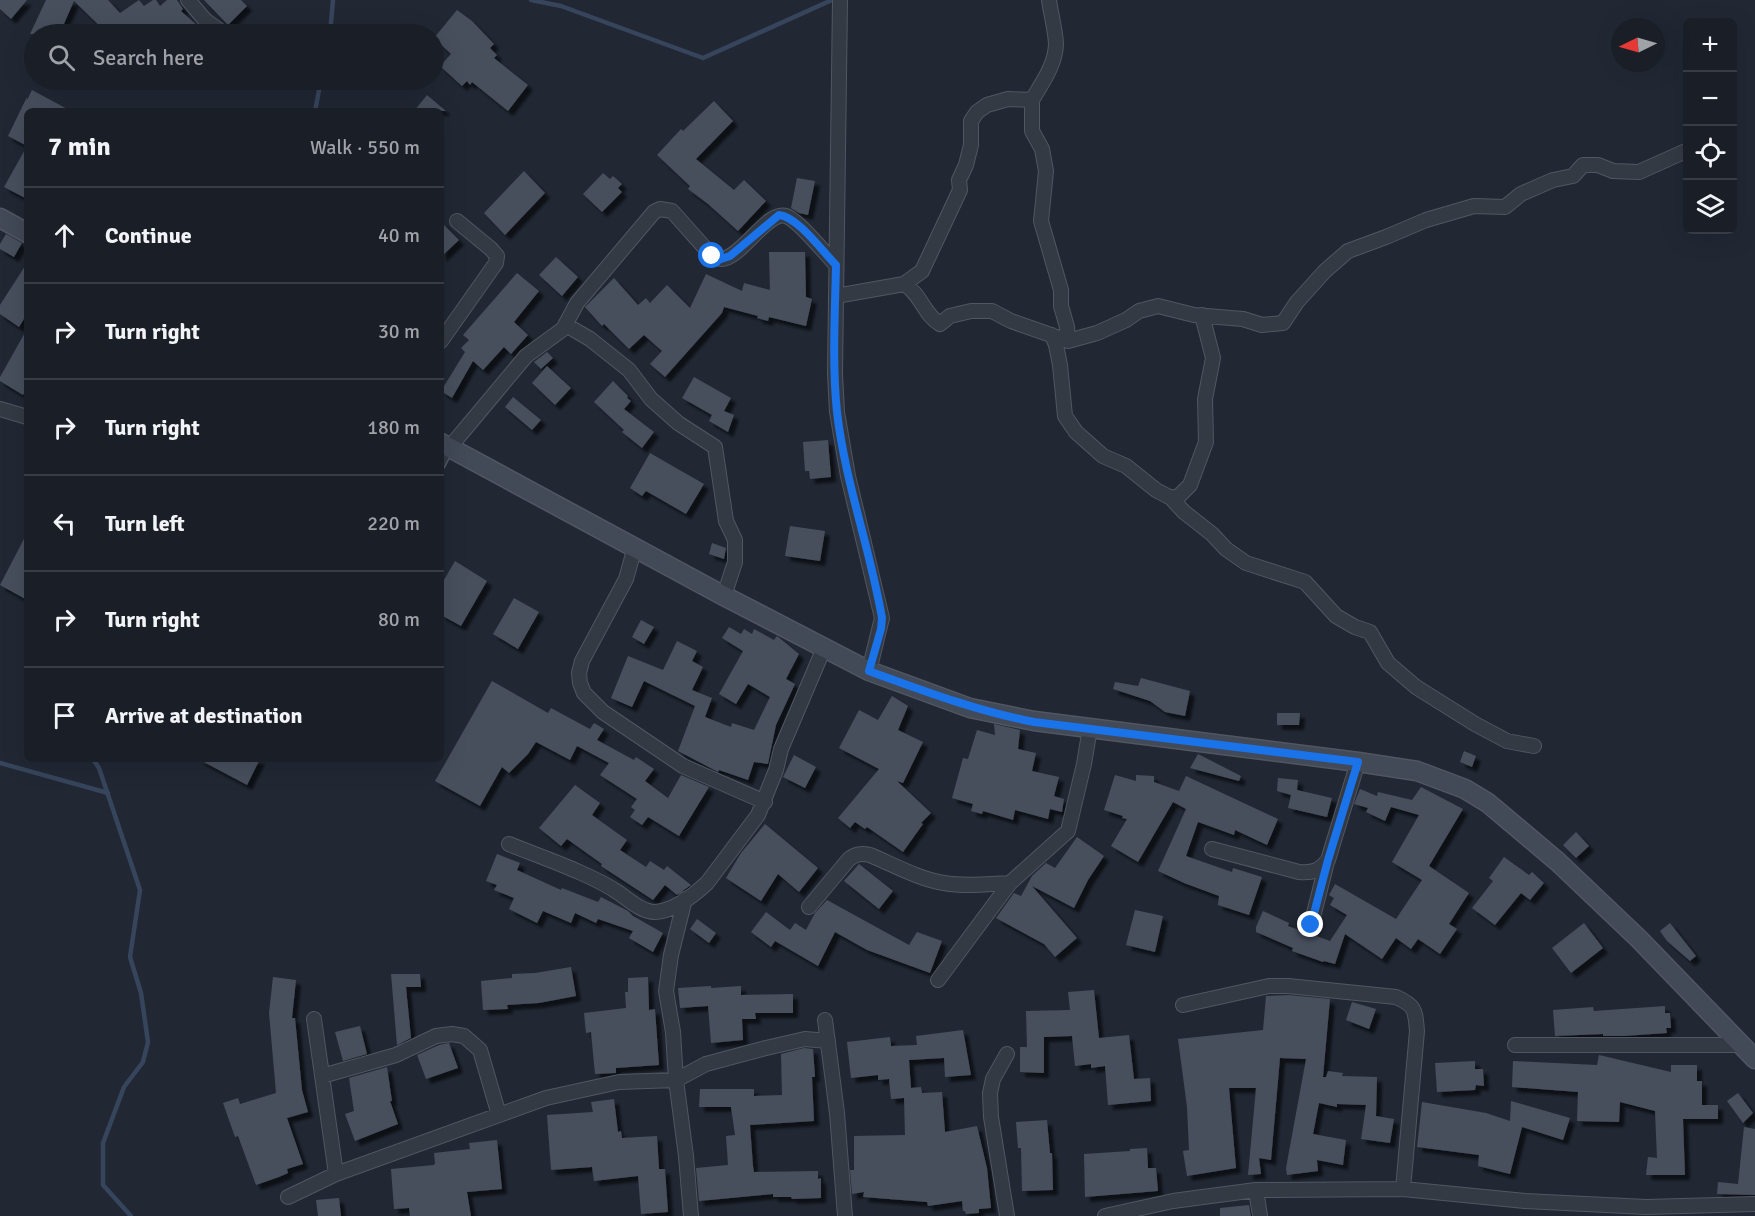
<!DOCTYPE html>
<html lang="en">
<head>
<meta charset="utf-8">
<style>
	body { margin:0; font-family:Signika,sans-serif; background:#22272f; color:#f1f3f6 }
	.controls { position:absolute; right:18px; top:18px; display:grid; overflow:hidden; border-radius:9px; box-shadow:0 6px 24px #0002 }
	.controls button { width:54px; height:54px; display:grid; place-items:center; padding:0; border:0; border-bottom:2px solid #373c44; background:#191e27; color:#f1f3f6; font:30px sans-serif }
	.compass { position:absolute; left:1611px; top:18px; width:54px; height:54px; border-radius:50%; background:#191e27; box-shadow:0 6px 24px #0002; rotate:265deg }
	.stop { position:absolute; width:18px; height:18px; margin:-14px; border:4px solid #1a73e8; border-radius:50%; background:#fff }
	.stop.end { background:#1a73e8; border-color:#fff; box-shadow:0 2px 6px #0008 }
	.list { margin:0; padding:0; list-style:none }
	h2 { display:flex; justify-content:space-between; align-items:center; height:78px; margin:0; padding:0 24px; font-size:26px }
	h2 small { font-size:20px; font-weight:400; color:#9fa2a7 }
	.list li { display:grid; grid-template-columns:39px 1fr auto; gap:18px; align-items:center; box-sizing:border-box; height:96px; padding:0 24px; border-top:2px solid #373c44 }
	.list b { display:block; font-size:22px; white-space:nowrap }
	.list em { font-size:20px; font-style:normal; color:#9fa2a7 }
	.icon { flex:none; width:33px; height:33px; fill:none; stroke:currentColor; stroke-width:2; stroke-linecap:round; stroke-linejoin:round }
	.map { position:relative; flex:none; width:1755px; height:1216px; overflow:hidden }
	.search { position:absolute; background:#191e27; box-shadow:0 6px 24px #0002; left:24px; top:24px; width:420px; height:66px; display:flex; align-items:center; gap:15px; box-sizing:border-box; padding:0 21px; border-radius:33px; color:#9fa2a7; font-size:22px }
	.panel { position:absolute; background:#191e27; box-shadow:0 6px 24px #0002; left:24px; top:108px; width:420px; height:654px; border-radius:9px }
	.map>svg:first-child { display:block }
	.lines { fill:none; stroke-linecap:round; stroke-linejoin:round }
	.stream { stroke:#37455c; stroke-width:4.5 }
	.building { fill:#474f5d; filter:url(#shadow) }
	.service-casing { stroke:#515762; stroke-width:10 }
	.minor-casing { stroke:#515762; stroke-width:16 }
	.secondary-casing { stroke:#515762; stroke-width:21 }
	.service { stroke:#343a44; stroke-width:7 }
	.minor { stroke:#343a44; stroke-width:14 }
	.secondary { stroke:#424957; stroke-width:18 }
	.route { stroke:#1a73e8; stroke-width:8 }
</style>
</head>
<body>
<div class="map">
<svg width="1755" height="1216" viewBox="0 0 1755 1216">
	<defs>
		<filter id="shadow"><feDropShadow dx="5" dy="5" stdDeviation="1.5" flood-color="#0009"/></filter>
	</defs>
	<rect width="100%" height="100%" fill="#212834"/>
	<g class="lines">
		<!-- stream -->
		<path class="stream" d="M531,0l30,6 142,52 129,-58
			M330,34l3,-34
			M315,111l6,-31
			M93,759l6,9 41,122 -10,67 11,36 7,49 -5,20 -19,25 -21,56v42l28,31
			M0,763l108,30"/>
	</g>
	<!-- building -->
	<path class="building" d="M0,0h27l-16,19 -11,-10z
		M46,0h62l12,13 19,-13 5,6 9,-6h3l4,6 7,-6h10l6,9 -2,2 26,23h-99l-34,-33 -11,25 17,8h-50z
		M204,0h37l6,6 -19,19z
		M457,10l15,11 22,23 -4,4 7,7 -3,3 34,27 -20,26 -36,-29 -2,3 -3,-4 -5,5 -22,-20 11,-12 -17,-16z
		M32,90l39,21h-44v88l-23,-12 23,-41 -19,-10 19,-39v3z
		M427,95l19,16h-32z
		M714,101l19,20 -37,38 38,31 10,-10 22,21 -28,30 -30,-27 -20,-15 2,-3 -33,-31 24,-26 2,2z
		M524,171l21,22 -40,42 -21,-22z
		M603,173l7,6 3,-3 9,8 -4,4 4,4 -20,20 -19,-18z
		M797,178l18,3 -7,34 -9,-2 -8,-5z
		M441,222l18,18 -18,17z
		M6,234l16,9 -8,14 -14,-8v-5z
		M769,252h36l1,45 6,2 -6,27 -37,-9 -1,4 -11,-3 1,-2 -34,-9 -2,6 -57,64 -15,-13 12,-13 -18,-16 -15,14 -25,-25 -2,2 -17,-19 29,-29 24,27 8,-7 4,5 17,-18 23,23 16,-34 36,17 2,-8 26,7z
		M556,257l22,20 -16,19 -23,-21z
		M27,263v51l-8,13 -19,-13v-9z
		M517,273l22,18 -25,31 14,13 -17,19 -7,-7 -21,23 -10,-9 -21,37 -11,-7 24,-39 -4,-4 8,-8 -6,-5z
		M27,329v58l-4,8 -23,-14v-4z
		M547,352l6,6 -12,11 -7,-7z
		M547,366l24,22 -16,17 -23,-22z
		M694,377l37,21 -7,13 10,4 -6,17 -19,-11 3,-6 -30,-17z
		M613,381l15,15 -1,2 4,3 -7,8 30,23 -12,16 -20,-16 2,-2 -30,-28z
		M513,397l28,23 -9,10 -27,-23z
		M828,440l3,37 -21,2 -1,-8h-4l-2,-29z
		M650,453l54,31 -18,30 -40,-23 -4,5 -12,-8z
		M790,526l35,5 -5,30 -35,-5z
		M27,533v67l-27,-15z
		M712,543l14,5 -2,11 -15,-5z
		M455,561l32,20 -26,45 -20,-11v-30z
		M514,598l25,14 -21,37 -25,-15z
		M641,620l13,7 -10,17 -12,-7z
		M729,627l12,7 3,-5 8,5 2,-5 20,11 3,-4 22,18 -13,25 9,5 -19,41 -8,39 -14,-2 -6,18 -29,-10 -1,2 -40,-21 17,-45 -51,-25 -12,26 -21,-9 17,-42 35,14 14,-29 20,10 -5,10 11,6 -11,23 20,8 -7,19 26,10 1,-4 22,7 16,-33 -22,-13 -12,20 -17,-10 24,-43 -21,-13z
		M1141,678l49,13 -5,25 -20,-4 -15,-11 -37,-12 2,-7 23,4z
		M492,681l56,32 3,-5 39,21 4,-6 10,6 -7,11 37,20 2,-3 18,12 -9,12 23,17 13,-23 28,12 -30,49 -31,-19 -6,8 -12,-8 5,-7 -4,-3 6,-8 -37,-24 9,-12 -32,-17 -7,14 -34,-18 -8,12 -19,19 -7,-6 -22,39 -45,-25z
		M892,696l16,10 -10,24 25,12 -20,41 -6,-2 34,32 -10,10 2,1 -20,28 -36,-25 -2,2 -10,-7 -5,6 -12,-10 41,-49 -40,-21 20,-38 19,10z
		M1277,713h23l-1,12h-22z
		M994,724l26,6 -2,19 18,4 -4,18 27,6 -5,19 10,3 -2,13 -12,-3 -2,10 -33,-9 -2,10 -30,-9 -1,3 -11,-3 2,-7 -21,-6 11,-40 5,1 9,-29 18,5z
		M1464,751l12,5 -4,11 -12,-5z
		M1198,754l43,22 -2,5 -49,-13z
		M794,755l22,12 -11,21 -22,-11z
		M198,759h62l-13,26z
		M1115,775l21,6v-6l18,1v6l25,9 7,-15 92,43 -11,26 -32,-15 -1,5 -36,-13 -12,34 46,16 1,-4 29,9 -13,38 -31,-10 1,-9 -35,-13 -26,-12 28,-62 -13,-7 -35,60 -27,-16 16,-27 -5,-1 1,-2 -19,-6z
		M1278,778l20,2 -1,10 35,8 -5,19 -39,-9 3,-13 -14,-4z
		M575,785l25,18 -8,12 35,25 -7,10 26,17 4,-6 14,9 3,-4 24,19 -14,10 -12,-10 -12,15 -52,-34 1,-2 -35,-25 -6,7 -22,-18z
		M1421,787l42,22 -34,57 40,27 -20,31 8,5 -17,25 -22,-15 -7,10 -15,-11 -14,21 -37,-25 -10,30 -11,-3 -1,1 -31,-11 1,-3 -37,-16v-5l7,-16 26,12 -1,3 42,15 17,-26 -17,-10 4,-7 -5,-3 6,-11 61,35 26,-39 -30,-18 27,-47 -28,-8 -6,14 -19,-9 2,-4 -14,-4 6,-15 17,7 1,-4 34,8z
		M765,824l53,44 -19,24 -21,-18 -17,27 -35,-23 15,-25z
		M1576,832l13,14 -13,12 -13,-13z
		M1077,837l27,19 -16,24 -14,28 -42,-22 45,52 -22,19 -11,-13 -48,-26 18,-25 7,3 11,-20 14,-13 9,5z
		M497,854l23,9 -3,7 44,20 1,-2 36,14 3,-5 27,14 5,5 30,17 -10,19 -24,-14 4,-7 -35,-12 -2,4 -21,-10 -4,10 -28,-12 -6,12 -28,-14 5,-11 -20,-8 3,-5 -11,-4z
		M1504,857l25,18 3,-3 12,11 -14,17 -9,-7 -26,32 -23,-17 21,-27 -4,-3z
		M859,864l34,27 -14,18 -35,-28z
		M827,900l82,45 8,-13 25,9 -12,32 -63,-23 -32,-18 -17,34 -43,-25 -4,6 -20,-15 15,-20 24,18 5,-7 11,7 9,-17z
		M1135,910l28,6 -8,36 -29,-7z
		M697,919l19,14 -7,10 -19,-14z
		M1584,923l19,25 -32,25 -19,-25z
		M1670,923l26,33 -6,5 -23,-20 -7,-10z
		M571,967l5,29 -37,7 -32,2 1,4 -25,1 -2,-29 31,-3v-4l23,-1z
		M391,974h29l1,13h-15l5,51 -14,7z
		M273,977l23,3 -4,38h3l7,72 6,22 -21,6 16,46 -16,5 1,4 -9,4 -23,8 -18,-49 -3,1 -12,-34 15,-5 2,6 36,-11 -7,-80z
		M648,977l1,33 6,-1 4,56 -43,3v5l-21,1 -4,-42 -5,1 -2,-20 42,-5 -1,-16h3v-14z
		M711,986v2l30,-2v9l52,-1v19h-38l1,6h-14l1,21 -32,3 -3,-37 -28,2 -2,-20z
		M1094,990l5,48 30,-3 5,44 16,-1 1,23 -43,4 -3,-39 -14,2v-4l-16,2 -3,-30 -28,1v36l-24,-1v-25h7l-1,-36 44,-1 -2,-18z
		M1288,995l42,4 -7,78h3l2,-6 15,2 -1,3 35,1 -1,39 18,3 -4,24 -29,-4 5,-34 -29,-1v3l-18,-4 -6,31 33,6 -3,25 -26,-5 1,11 -31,4 -1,-7 20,-109 -26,-1 -9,102 -12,-2 2,16 -13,1 8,-87h-27l7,80 -49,8 -4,-25 6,-1 -2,-43 -9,-68 85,-9 3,-34z
		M1352,1002l24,7 -7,20 -23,-9z
		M1665,1006v7h5l1,15h-5l1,5 -43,3h-21v-2l-48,2 -2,-26 40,-3 1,4z
		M360,1026l7,28 -24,7 -8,-29z
		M963,1030l8,45 -26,2 -1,-19 -35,2 2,28 10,-1 1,6 20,-1 3,40 32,-6 10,42 4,40 -12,1v4l-13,1 -1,-3h-2l-1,-10 -34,5 -1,-4 -64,-5 1,-5 -12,2 -2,-24h4v-34l51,-1 -1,-37 -13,1 -2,-20 -11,1v-5l-27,3 -4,-36 43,-5 1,9 26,-1 -1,-9z
		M449,1043l9,25 -32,11 -9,-24 22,-10z
		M804,1048l9,1 2,28h-3l2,44 -64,4 3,41 1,6 64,-1v8l3,-1v20l-29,1 -1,-2h-18v-3l-74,7 -3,-33 32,-3 -2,-29 9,-1 -4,-28h-32l1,-18h54v7l28,-1 -1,-41z
		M1599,1055l72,17v-7h26v16h5v24h16v14h-35l2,56h-39l2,-18 9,1 -2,-47 -35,-9 -1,20 -42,-1 1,-29 -66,-5 1,-26 84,4z
		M1475,1061v8h8l1,17 -8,-1 -1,5 -38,2 -2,-29z
		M387,1067l5,34h-2l8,23 -43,17 -10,-27 9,-3 -5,-33z
		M1738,1093l15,20 -10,10 -16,-22z
		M614,1099l4,33 3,-1 1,7 35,-2 2,33h6l3,43 -27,2 -3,-38 -44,5 -2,-14 -41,3 -4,-55 46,-3 -2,-10z
		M1511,1101l59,17 -7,22 -41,-13 -12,47 -32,-8 1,-11 -62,-8 5,-45 64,11 24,8z
		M1047,1120l3,33h2l1,37 -31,1 -1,-43h-3l-2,-26z
		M1744,1127l11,2v66l-38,-1 1,-12 20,2z
		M497,1140l5,49 -35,3 4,24h-61l-1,-8 -15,1 -3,-40 43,-4 1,-2 -1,-10 36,-4 -1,-6z
		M1147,1148l1,20h8l2,23 -73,6 -1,-43 46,-3v-2z
		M339,1198l2,18h-23l-2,-16z
		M1249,1205l2,11h-31v-8z"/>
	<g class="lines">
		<!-- service casing -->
		<g class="service-casing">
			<path id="service" d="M441,465l8,-16"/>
		</g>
		<!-- minor casing -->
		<g class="minor-casing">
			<path id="minor" d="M188,0l17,20 19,14
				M840,0l-5,374 2,38 11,64 34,142 -13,53
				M1032,100v31l10,18 4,22 -5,50 20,69v16l6,21 1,14
				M904,284l18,-13 31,-66 7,-15 -1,-10 7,-15 5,-20v-24l6,-9 10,-7 21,-6 24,1c10,-17 24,-36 24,-57 -1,-14 -5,-29 -7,-43
				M836,296l68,-12c18,11 19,30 36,40l10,-8 21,-5h21l19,10 57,20 29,-8 29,-13 13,-9 19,-5 36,9 49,4 19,6 21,-2 14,-21 28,-31 23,-20 38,-14 40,-17 48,-14 31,1 16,-13 32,-14 20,-4 10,-11h15l15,6 26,1 49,-22
				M566,325l24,14 39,31 22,29 27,24 37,24 11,74 9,19v22l-11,34
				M1052,335l4,10 4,20 5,51 11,16 27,24 23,10 30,24 15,8 13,14 28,22 14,15 20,14 59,19 31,34 19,11 15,5 18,31 28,24 59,37 32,17 27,5
				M441,341l55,-78 1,-7 -6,-7 -34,-28
				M0,409l27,8
				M450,447l76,-91 37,-27 14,-26 77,-91 6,-3 12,2 40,45c3,1 6,3 9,3 20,0 46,-49 65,-43 12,4 40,38 50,49
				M1171,498l8,-2 11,-11 16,-43 -1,-43 8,-41 -11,-43
				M635,547l-9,32 -44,82 -3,12 1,10 4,10 19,19 80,54 82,36
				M509,844c34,14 80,29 110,49 10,7 23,19 36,19 18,-1 39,-17 52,-29l51,-68 18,-45 5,-21 43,-101
				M1212,849l87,23c14,1 20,-1 29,-12l30,-98
				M685,899l-14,56 -5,36 7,41 3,48 10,76 5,60
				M809,907l40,-48c7,-5 12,-6 21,-4 24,10 49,24 74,28 22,4 45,1 66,0
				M1311,925l16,-63
				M938,980l72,-97 58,-52 16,-67 6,-36
				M1183,1005l86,-19h19l108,11c20,9 19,13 21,34l-14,158
				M314,1019l22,155
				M825,1020l12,93 8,103
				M1515,1045h228
				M1007,1054l-14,25 -3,14 1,24 16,99
				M322,1076l74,-21 40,-19 16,-2 12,2 16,14 19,65
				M1256,1190l4,26
				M288,1197l48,-23 210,-76 73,-16 57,-2 30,-16 60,-16 39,-9 23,2
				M1105,1216l68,-15 83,-11 147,-1 122,12 121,6 109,-3"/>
		</g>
		<!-- secondary casing -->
		<g class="secondary-casing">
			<path id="secondary" d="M0,218l27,15
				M441,443l283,153 145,75 101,37 64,13 324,41 59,9 48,18 23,14 70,59 81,77 116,120"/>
		</g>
		<!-- service -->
		<use href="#service" class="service"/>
		<!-- minor -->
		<use href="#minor" class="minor"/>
		<!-- secondary -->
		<use href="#secondary" class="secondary"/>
	</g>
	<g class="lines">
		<!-- route -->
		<path class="route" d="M712,256l9,3 9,-3 49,-41c19,2 43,36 57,50 -1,48 -4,99 1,147 8,70 33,136 45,206l-1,11 -12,42c55,20 108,40 165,51l324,40 -30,98 -17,65"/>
	</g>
</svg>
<div class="controls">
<button>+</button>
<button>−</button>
<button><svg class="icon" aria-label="locate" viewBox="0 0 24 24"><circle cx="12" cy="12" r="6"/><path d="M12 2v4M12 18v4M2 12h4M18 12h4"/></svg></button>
<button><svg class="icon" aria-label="layers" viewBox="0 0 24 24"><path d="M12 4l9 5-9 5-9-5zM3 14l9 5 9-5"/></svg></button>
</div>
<svg class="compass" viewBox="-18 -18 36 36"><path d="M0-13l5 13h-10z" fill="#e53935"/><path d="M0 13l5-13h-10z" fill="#9fa2a7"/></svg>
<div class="stop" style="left:712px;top:256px"></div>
<div class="stop end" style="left:1311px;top:925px"></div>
<div class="search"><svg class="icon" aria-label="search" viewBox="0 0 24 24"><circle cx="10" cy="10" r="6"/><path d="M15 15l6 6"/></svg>Search here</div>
<section class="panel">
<h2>7 min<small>Walk · 550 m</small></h2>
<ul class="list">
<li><svg class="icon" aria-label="ahead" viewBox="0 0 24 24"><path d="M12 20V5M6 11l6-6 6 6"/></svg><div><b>Continue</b></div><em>40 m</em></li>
<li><svg class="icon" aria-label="right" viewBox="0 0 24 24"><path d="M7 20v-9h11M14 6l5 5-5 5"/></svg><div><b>Turn right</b></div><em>30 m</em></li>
<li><svg class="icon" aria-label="right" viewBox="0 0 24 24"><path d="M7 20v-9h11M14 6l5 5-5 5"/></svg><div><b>Turn right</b></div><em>180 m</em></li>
<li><svg class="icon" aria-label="left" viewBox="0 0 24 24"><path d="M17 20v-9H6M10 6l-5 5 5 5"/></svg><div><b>Turn left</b></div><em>220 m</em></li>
<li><svg class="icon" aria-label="right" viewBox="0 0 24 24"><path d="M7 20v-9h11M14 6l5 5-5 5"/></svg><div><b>Turn right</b></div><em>80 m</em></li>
<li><svg class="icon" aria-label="arrive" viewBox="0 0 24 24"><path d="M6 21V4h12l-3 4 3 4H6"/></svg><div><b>Arrive at destination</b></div></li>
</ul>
</section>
</div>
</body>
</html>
